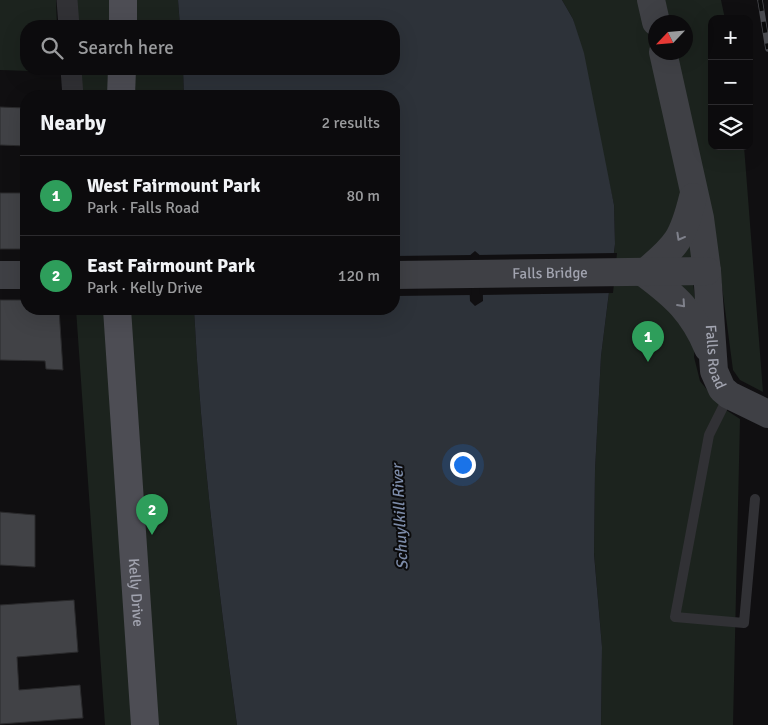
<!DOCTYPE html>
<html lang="en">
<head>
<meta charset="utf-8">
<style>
	body { margin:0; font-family:Signika,sans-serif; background:#151416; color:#f1f3f6 }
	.controls { position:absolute; right:15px; top:15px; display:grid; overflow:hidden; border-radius:10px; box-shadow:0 5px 20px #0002 }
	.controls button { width:45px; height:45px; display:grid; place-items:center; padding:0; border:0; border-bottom:1px solid #2c2b2e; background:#0c0b0d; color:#f1f3f6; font:25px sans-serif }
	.compass { position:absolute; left:648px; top:15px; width:45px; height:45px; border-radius:50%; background:#0c0b0d; box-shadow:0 5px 20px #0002; rotate:244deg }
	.you { position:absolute; left:462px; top:464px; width:18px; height:18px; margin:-12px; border:4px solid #fff; border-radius:50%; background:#1a73e8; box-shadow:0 0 0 8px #1a73e833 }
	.badge { display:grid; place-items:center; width:32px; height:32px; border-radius:50%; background:#1a73e8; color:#fff; font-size:16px; font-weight:700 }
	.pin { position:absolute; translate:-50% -41px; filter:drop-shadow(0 1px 2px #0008) }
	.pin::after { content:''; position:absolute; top:26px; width:18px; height:15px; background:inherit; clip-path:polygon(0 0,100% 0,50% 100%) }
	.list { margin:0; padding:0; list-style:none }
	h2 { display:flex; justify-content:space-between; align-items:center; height:65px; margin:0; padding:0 20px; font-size:21px }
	h2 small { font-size:16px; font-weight:400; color:#9a9b9d }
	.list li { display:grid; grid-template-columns:32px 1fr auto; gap:15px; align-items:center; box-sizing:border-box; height:80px; padding:0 20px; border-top:1px solid #2c2b2e }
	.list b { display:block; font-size:19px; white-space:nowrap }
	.list p { margin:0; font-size:16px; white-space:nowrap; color:#9a9b9d }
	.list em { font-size:16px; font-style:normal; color:#9a9b9d }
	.icon { flex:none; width:28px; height:28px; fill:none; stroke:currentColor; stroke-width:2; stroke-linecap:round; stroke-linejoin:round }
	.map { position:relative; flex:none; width:768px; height:725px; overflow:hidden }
	.search { position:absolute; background:#0c0b0d; box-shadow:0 5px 20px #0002; left:20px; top:20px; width:380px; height:55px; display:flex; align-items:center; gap:12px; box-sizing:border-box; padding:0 18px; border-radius:20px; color:#9a9b9d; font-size:19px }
	.panel { position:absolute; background:#0c0b0d; box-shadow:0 5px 20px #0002; left:20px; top:90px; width:380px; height:225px; border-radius:20px }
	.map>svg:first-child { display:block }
	.green { fill:#1c231e; fill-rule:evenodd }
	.water { fill:#2d3239; fill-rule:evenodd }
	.pier { fill:#100f11 }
	.building { fill:#414246; stroke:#2a2a2c }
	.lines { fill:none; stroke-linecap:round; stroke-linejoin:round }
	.service { stroke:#313135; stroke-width:10 }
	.minor { stroke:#313135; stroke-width:21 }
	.secondary { stroke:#3f4045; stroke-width:28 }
	.primary { stroke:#4d4d54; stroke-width:28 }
	.rail-casing { stroke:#4a4b50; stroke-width:5.5 }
	.rail { stroke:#0b0b0c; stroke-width:4; stroke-dasharray:11; stroke-linecap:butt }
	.oneway { stroke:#7f818b }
	.labels { text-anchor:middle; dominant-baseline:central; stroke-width:4; stroke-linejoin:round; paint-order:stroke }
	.street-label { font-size:15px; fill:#a2a4b0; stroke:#0b0b0c }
	.water-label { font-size:16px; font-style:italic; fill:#7c8ba8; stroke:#0b0b0c }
</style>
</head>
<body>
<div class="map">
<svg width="768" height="725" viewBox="0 0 768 725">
	<rect width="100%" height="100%" fill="#100f11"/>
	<!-- green -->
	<path class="green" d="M0,0h56l1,26h-31v43h34v3l-60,-2z
		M75,0h103l2,26h-103z
		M562,0h159l4,19h-13v127h32l19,246 -23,-12 -7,-10 -12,-91 -28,4 4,30 -3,44 6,24 20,25 20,13 -7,306h-132l1,-78 -8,-94 1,-83 6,-114 14,-111 -1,-40 -41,-186zM656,22h30v30h-30z
		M79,69h104l1,27h-103z
		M76,309h118c7,139 24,278 43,416h-132z"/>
	<!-- water -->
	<path class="water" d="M178,0h384l11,19 11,34 30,152 1,39 -14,112 -6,114 -1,84 8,93 -1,78h-364c-19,-138 -36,-277 -43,-416h200v-213h-210l-1,-27h211v-43h-214zM475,251l7,6 1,44 -8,5 -5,-5 -2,-44z"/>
	<!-- pier -->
	<path class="pier" d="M617,253l-4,40 -133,2 -2,-40z
		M473,255l-3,2 2,38 -78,1v-40z"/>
	<!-- building -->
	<path class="building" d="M0,107l26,1v38l-26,-1z
		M0,193h26v56h-26z
		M0,300h26v9h33l4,61 -17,-1 -1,-8 -45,-1z
		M0,512l35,3v52l-35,-2z
		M74,600l4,52 -61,5 2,33 61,-5 3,33 -83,6v-119z"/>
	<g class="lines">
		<!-- service -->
		<path class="service" d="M729,395l-20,40 -34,182 69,6 11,-124"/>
		<!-- minor -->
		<path class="minor" d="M67,0l2,26
			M71,69l2,27"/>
		<!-- secondary -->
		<g class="secondary">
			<path d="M651,0l5,22"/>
			<path id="s1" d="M663,52l37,166 7,53 7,100 8,18 7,6 39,19"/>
			<path d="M644,273c31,23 49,39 64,75"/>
			<path d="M644,273c33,-27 39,-35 49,-76"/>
			<path d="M0,275h26"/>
			<path id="s2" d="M394,275l313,-4"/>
		</g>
		<!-- primary -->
		<g class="primary">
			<path d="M123,26v-26"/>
			<path d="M121,96l1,-27"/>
			<path id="s3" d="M117,309l28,416"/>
		</g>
		<!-- rail casing -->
		<g class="rail-casing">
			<path id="rail" d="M760,0l8,49"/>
		</g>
		<!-- rail -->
		<use href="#rail" class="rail"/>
	</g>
	<!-- one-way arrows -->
	<defs><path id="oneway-chevron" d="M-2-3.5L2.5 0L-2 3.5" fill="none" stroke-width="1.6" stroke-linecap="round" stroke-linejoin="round" transform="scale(1.25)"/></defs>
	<g class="oneway">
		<use href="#oneway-chevron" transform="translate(680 237) rotate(119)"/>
		<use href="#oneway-chevron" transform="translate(682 304) rotate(48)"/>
	</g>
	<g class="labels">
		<!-- street labels -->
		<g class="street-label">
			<text stroke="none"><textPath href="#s2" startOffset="156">Falls Bridge</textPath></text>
			<text stroke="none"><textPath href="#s1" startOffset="310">Falls Road</textPath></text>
			<text stroke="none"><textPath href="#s3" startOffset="284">Kelly Drive</textPath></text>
		</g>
		<!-- water labels -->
		<g class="water-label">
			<text transform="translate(400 517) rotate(-93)">Schuylkill River</text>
		</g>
	</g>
</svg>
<div class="controls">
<button>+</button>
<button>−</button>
<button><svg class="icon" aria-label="layers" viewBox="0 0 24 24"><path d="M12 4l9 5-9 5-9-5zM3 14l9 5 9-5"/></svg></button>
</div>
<svg class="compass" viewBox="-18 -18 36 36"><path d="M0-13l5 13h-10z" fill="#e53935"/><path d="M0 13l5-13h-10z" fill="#9a9b9d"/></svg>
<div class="you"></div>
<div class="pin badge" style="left:648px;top:362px;background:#2e9e5b">1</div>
<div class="pin badge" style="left:152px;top:535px;background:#2e9e5b">2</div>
<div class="search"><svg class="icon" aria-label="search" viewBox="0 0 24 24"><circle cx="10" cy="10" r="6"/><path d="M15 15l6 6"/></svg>Search here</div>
<section class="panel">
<h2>Nearby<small>2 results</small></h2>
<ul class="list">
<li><span class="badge" style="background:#2e9e5b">1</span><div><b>West Fairmount Park</b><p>Park · Falls Road</p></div><em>80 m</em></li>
<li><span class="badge" style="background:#2e9e5b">2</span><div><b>East Fairmount Park</b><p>Park · Kelly Drive</p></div><em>120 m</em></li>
</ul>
</section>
</div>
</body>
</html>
